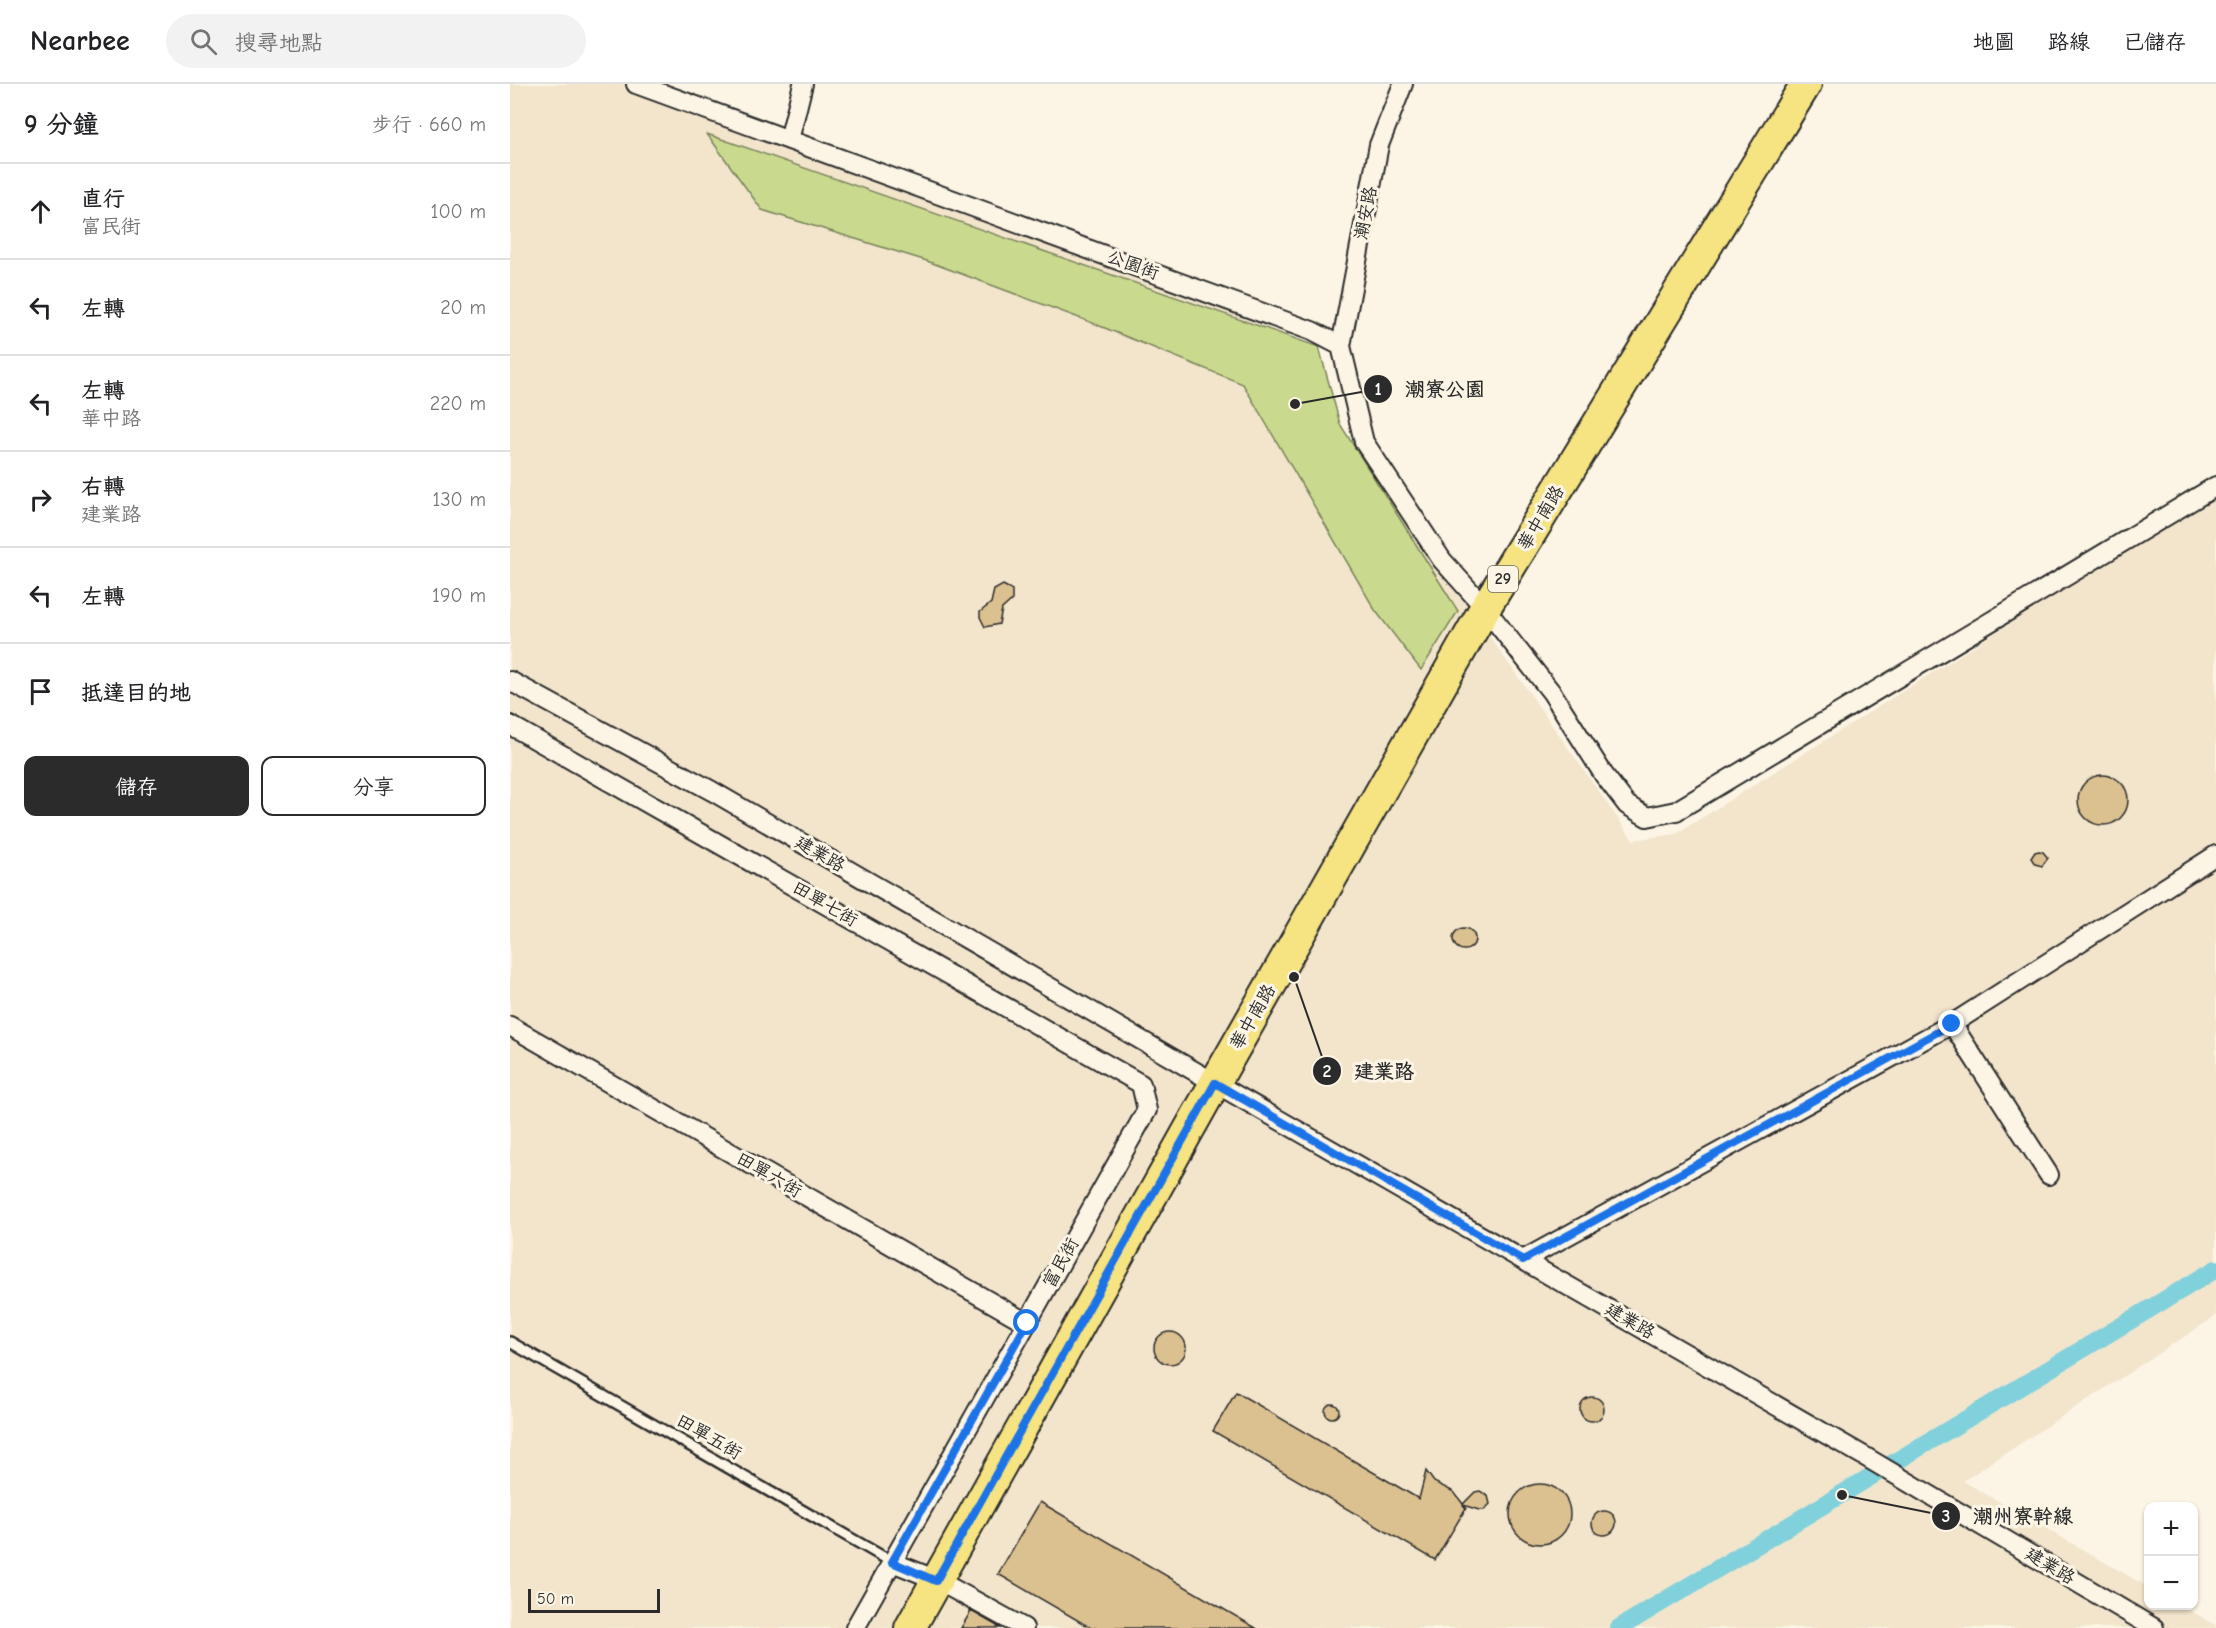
<!DOCTYPE html>
<html lang="zh-TW">
<head>
<meta charset="utf-8">
<style>
	body { margin:0; font-family:"Comic Neue","LXGW WenKai TC",sans-serif; background:#f2f2f2; color:#202124 }
	.controls { position:absolute; right:18px; bottom:18px; display:grid; overflow:hidden; border-radius:12px; box-shadow:0 2px 4px #0004 }
	.controls button { width:54px; height:54px; display:grid; place-items:center; padding:0; border:0; border-bottom:2px solid #e0e0e0; background:#fff; color:#202124; font:30px sans-serif }
	.scale { position:absolute; left:18px; bottom:15px; width:132px; box-sizing:border-box; padding-left:6px; border:3px solid #2b2b2b; border-top:0; font-size:16px; line-height:21px; white-space:nowrap; color:#2b2b2b; -webkit-text-stroke:4px #fcf5e5; paint-order:stroke }
	.stop { position:absolute; width:18px; height:18px; margin:-14px; border:4px solid #1a73e8; border-radius:50%; background:#fff }
	.stop.end { background:#1a73e8; border-color:#fff; box-shadow:0 2px 6px #0008 }
	.list { margin:0; padding:0; list-style:none }
	h2 { display:flex; justify-content:space-between; align-items:center; height:78px; margin:0; padding:0 24px; font-size:26px }
	h2 small { font-size:20px; font-weight:400; color:#757577 }
	.list li { display:grid; grid-template-columns:39px 1fr auto; gap:18px; align-items:center; box-sizing:border-box; height:96px; padding:0 24px; border-top:2px solid #e0e0e0 }
	.list b { display:block; font-size:22px; white-space:nowrap }
	.list p { margin:0; font-size:20px; white-space:nowrap; color:#757577 }
	.list em { font-size:20px; font-style:normal; color:#757577 }
	.actions { display:flex; gap:12px; padding:18px 24px }
	.actions a { flex:1; padding:14px 0; border:2px solid #2b2b2b; border-radius:12px; text-align:center; font-size:21px; color:#2b2b2b }
	.actions .main { background:#2b2b2b; color:#fff }
	.icon { flex:none; width:33px; height:33px; fill:none; stroke:currentColor; stroke-width:2; stroke-linecap:round; stroke-linejoin:round }
	.map { position:relative; flex:none; width:1706px; height:1544px; overflow:hidden }
	header { display:flex; align-items:center; gap:36px; box-sizing:border-box; height:84px; padding:0 30px; background:#fff; border-bottom:2px solid #e0e0e0 }
	header strong { font-size:28px }
	nav { display:flex; gap:33px; margin-inline-start:auto; font-size:21px }
	.search { width:420px; height:54px; background:#f2f2f2; display:flex; align-items:center; gap:15px; box-sizing:border-box; padding:0 21px; border-radius:33px; color:#757577; font-size:22px }
	main { display:flex }
	aside { flex:1; background:#fff }
	.map>svg:first-child { display:block }
	.built { fill:#f2e5cc }
	.green { fill:#c9da8e; stroke:#7a825c; stroke-width:1.5 }
	.lines { fill:none; stroke-linecap:round; stroke-linejoin:round }
	.canal { stroke:#81d1dc; stroke-width:18 }
	.building { fill:#dbc090; stroke:#2b2b2b; stroke-width:1.5 }
	.service-casing { stroke:#2b2b2b; stroke-width:14 }
	.minor-casing { stroke:#2b2b2b; stroke-width:22 }
	.primary-casing { stroke:#2b2b2b; stroke-width:34 }
	.service { stroke:#fcf5e5; stroke-width:9 }
	.minor { stroke:#fcf5e5; stroke-width:18 }
	.primary { stroke:#f6e381; stroke-width:30 }
	.route { stroke:#1a73e8; stroke-width:8 }
	.labels { text-anchor:middle; dominant-baseline:central; stroke-width:6; stroke-linejoin:round; paint-order:stroke }
	.shield { fill:#fcf5e5; stroke:#6a6863; stroke-width:1.5 }
	.shield-label { font-size:16px; font-weight:bold; fill:#2b2b2b }
	.street-label { font-size:18px; fill:#2b2b2b; stroke:#fcf5e5 }
	.leader { fill:none; stroke:#2b2b2b; stroke-width:2 }
	.callout-dot { fill:#2b2b2b; stroke:#fcf5e5; stroke-width:2 }
	.mark-label { font-size:18px; text-anchor:middle; font-weight:bold; fill:#fff }
	.callout-label { font-size:20px; text-anchor:middle; font-weight:bold; fill:#2b2b2b; stroke:#fcf5e5; stroke-width:6; stroke-linejoin:round; paint-order:stroke }
</style>
</head>
<body>
<header>
<strong>Nearbee</strong>
<div class="search"><svg class="icon" aria-label="search" viewBox="0 0 24 24"><circle cx="10" cy="10" r="6"/><path d="M15 15l6 6"/></svg>搜尋地點</div>
<nav><a>地圖</a><a>路線</a><a>已儲存</a></nav>
</header>
<main>
<aside>
<h2>9 分鐘<small>步行 · 660 m</small></h2>
<ul class="list">
<li><svg class="icon" aria-label="ahead" viewBox="0 0 24 24"><path d="M12 20V5M6 11l6-6 6 6"/></svg><div><b>直行</b><p>富民街</p></div><em>100 m</em></li>
<li><svg class="icon" aria-label="left" viewBox="0 0 24 24"><path d="M17 20v-9H6M10 6l-5 5 5 5"/></svg><div><b>左轉</b></div><em>20 m</em></li>
<li><svg class="icon" aria-label="left" viewBox="0 0 24 24"><path d="M17 20v-9H6M10 6l-5 5 5 5"/></svg><div><b>左轉</b><p>華中路</p></div><em>220 m</em></li>
<li><svg class="icon" aria-label="right" viewBox="0 0 24 24"><path d="M7 20v-9h11M14 6l5 5-5 5"/></svg><div><b>右轉</b><p>建業路</p></div><em>130 m</em></li>
<li><svg class="icon" aria-label="left" viewBox="0 0 24 24"><path d="M17 20v-9H6M10 6l-5 5 5 5"/></svg><div><b>左轉</b></div><em>190 m</em></li>
<li><svg class="icon" aria-label="arrive" viewBox="0 0 24 24"><path d="M6 21V4h12l-3 4 3 4H6"/></svg><div><b>抵達目的地</b></div></li>
</ul>
<div class="actions"><a class="main">儲存</a><a>分享</a></div>
</aside>
<div class="map">
<svg width="1706" height="1544" viewBox="0 0 1706 1544">
	<rect width="100%" height="100%" fill="#fcf5e5"/>
	<filter id="ink" filterUnits="userSpaceOnUse"><feTurbulence type="fractalNoise" baseFrequency=".0167" numOctaves="2"/><feDisplacementMap in="SourceGraphic" scale="12" xChannelSelector="R" yChannelSelector="G"/><feConvolveMatrix kernelMatrix="1 2 1 2 8 2 1 2 1" color-interpolation-filters="sRGB"/></filter>
	<g filter="url(#ink)">
		<!-- built -->
		<path class="built" d="M0,0h126l683,263 21,77 293,416 43,-6 540,-340v822l-253,165 185,106v19h34l34,19v3h-1706z"/>
		<!-- green -->
		<path class="green" d="M197,50l612,213 21,77 118,187 -37,59 -46,-60 -132,-226 -153,-62 -163,-61 -165,-51z"/>
		<g class="lines">
			<!-- canal -->
			<path class="canal" d="M1109,1544l597,-359"/>
		</g>
		<!-- building -->
		<path class="building" d="M493,501l9,5v10l-10,9 -3,15 -14,3 -5,-10v-5l11,-9 3,-13z
			M1568 716a25 25 0 1 1 50 0a25 25 0 1 1-50 0Z
			M1529,767l4,1 5,6 -6,8 -7,-2 -4,-6 4,-6z
			M943 855a11 11 0 1 1 22 0a11 11 0 1 1-22 0Z
			M644 1264a16 16 0 1 1 32 0a16 16 0 1 1-32 0Z
			M726,1308l183,107 7,-28 8,11 20,10 9,12 12,-12 5,-1 8,5 2,8 -6,6h-5l-16,-5 3,3 -31,52 -222,-129z
			M1070 1325a12 12 0 1 1 24 0a12 12 0 1 1-24 0Z
			M815 1327a7 7 0 1 1 14 0a7 7 0 1 1-14 0Z
			M1000 1430a30 30 0 1 1 60 0a30 30 0 1 1-60 0Z
			M530,1418l216,126h-165l-93,-54z
			M1082 1439a12 12 0 1 1 24 0a12 12 0 1 1-24 0Z
			M461,1527l30,17h-40z"/>
		<g class="lines">
			<!-- service casing -->
			<g class="service-casing">
				<path id="service" d="M0,1258l382,220"/>
			</g>
			<!-- minor casing -->
			<g class="minor-casing">
				<path id="minor" d="M126,0l676,247 29,15 23,96 78,118 43,48 67,85 52,82 23,30 20,12 29,-6 540,-325
					M279,56l14,-56
					M831,262l38,-201 24,-61
					M0,597l202,110 503,292 649,373 290,172
					M0,641l631,359 6,26 -292,518
					M1442,940l97,151
					M0,942l517,297
					M1013,1176l429,-236 264,-169
					M382,1478l45,18 87,48"/>
			</g>
			<!-- primary casing -->
			<g class="primary-casing">
				<path id="primary" d="M400,1544l305,-545 270,-475 321,-524"/>
			</g>
			<!-- service -->
			<use href="#service" class="service"/>
			<!-- minor -->
			<use href="#minor" class="minor"/>
			<!-- primary -->
			<use href="#primary" class="primary"/>
		</g>
	</g>
	<g class="lines" filter="url(#ink)">
		<!-- route -->
		<path class="route" d="M517,1239l-135,239 44,19 279,-498 308,177 429,-236"/>
	</g>
	<g class="labels">
		<!-- shield labels -->
		<rect class="shield" x="978" y="482" width="30" height="26" rx="4.5"/>
		<g class="shield-label">
			<text x="993" y="495">29</text>
		</g>
		<!-- street labels -->
		<g class="street-label">
			<text transform="translate(856 129) rotate(-79)">潮安路</text>
			<text transform="translate(623 181) rotate(20)">公園街</text>
			<text transform="translate(1031 434) rotate(-59)">華中南路</text>
			<text transform="translate(310 770) rotate(30)">建業路</text>
			<text transform="translate(315 820) rotate(30)">田單七街</text>
			<text transform="translate(743 933) rotate(-60)">華中南路</text>
			<text transform="translate(259 1091) rotate(30)">田單六街</text>
			<text transform="translate(551 1179) rotate(-61)">富民街</text>
			<text transform="translate(1120 1237) rotate(30)">建業路</text>
			<text transform="translate(199 1353) rotate(30)">田單五街</text>
			<text transform="translate(1540 1482) rotate(31)">建業路</text>
		</g>
	</g>
	<!-- callouts -->
	<path class="leader" d="M785 320L868 305M784 893L817 987M1332 1411L1436 1432"/>
	<g class="callout-dot">
		<circle cx="785" cy="320" r="6"/>
		<circle cx="784" cy="893" r="6"/>
		<circle cx="1332" cy="1411" r="6"/>
		<circle cx="868" cy="305" r="15"/>
		<circle cx="817" cy="987" r="15"/>
		<circle cx="1436" cy="1432" r="15"/>
	</g>
	<g class="mark-label">
		<text x="868" y="311">1</text>
		<text x="817" y="993">2</text>
		<text x="1436" y="1438">3</text>
	</g>
	<g class="callout-label">
		<text x="935" y="312">潮寮公園</text>
		<text x="874" y="994">建業路</text>
		<text x="1513" y="1439">潮州寮幹線</text>
	</g>
</svg>
<div class="controls">
<button>+</button>
<button>−</button>
</div>
<div class="scale">50 m</div>
<div class="stop" style="left:517px;top:1239px"></div>
<div class="stop end" style="left:1442px;top:940px"></div>
</div>
</main>
</body>
</html>
